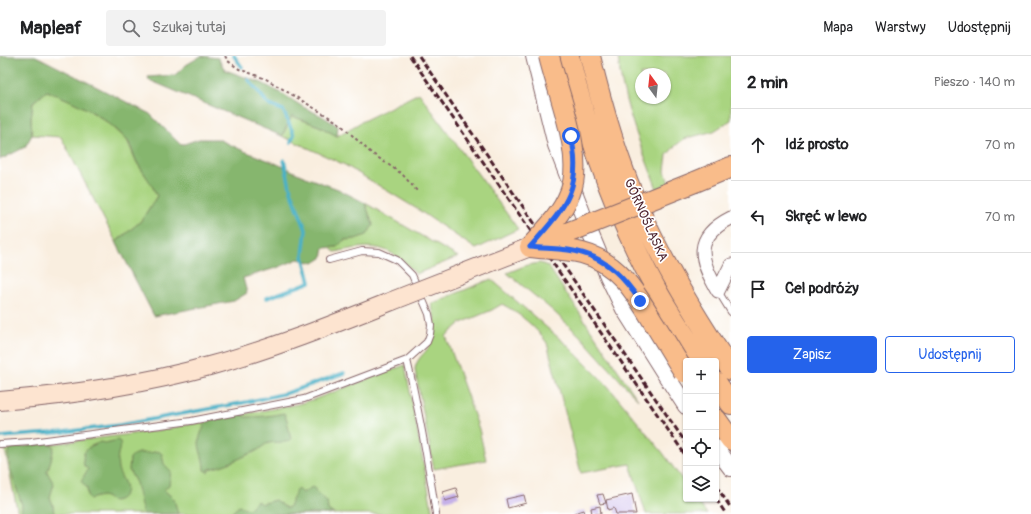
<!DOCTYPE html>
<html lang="pl">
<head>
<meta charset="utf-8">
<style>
	body { margin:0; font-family:Pangolin,sans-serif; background:#f2f2f2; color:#202124 }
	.controls { position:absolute; right:12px; bottom:12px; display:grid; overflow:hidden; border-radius:4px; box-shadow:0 1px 3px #0004 }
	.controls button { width:36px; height:36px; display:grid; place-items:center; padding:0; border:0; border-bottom:1px solid #e0e0e0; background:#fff; color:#202124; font:20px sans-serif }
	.compass { position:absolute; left:635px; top:12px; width:36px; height:36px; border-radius:50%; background:#fff; box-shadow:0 1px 3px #0004; rotate:345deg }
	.stop { position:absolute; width:12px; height:12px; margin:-9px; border:3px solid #2563eb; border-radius:50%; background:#fff }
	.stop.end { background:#2563eb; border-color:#fff; box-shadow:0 1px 4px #0008 }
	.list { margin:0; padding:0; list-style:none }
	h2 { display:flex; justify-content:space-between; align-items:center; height:52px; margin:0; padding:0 16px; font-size:17px }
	h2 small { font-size:13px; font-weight:400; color:#757577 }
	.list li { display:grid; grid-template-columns:26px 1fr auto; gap:12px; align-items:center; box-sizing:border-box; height:72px; padding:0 16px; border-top:1px solid #e0e0e0 }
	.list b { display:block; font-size:15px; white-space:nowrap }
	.list em { font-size:13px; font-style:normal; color:#757577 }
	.actions { display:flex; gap:8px; padding:12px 16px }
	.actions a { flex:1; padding:9px 0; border:1px solid #2563eb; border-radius:4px; text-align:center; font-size:14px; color:#2563eb }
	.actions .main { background:#2563eb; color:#fff }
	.icon { flex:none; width:22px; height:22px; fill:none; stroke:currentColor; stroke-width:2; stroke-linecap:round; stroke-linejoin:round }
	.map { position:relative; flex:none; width:731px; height:458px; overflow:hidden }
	header { display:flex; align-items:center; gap:24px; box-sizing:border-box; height:56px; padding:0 20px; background:#fff; border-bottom:1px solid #e0e0e0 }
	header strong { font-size:19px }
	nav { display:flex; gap:22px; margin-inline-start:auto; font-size:14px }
	.search { width:280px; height:36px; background:#f2f2f2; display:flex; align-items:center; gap:10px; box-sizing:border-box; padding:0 14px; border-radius:4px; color:#757577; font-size:15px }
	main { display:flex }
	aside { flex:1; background:#fff }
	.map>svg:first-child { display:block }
	.green { fill:#a9d480; stroke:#7a7a56; fill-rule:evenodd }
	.forest { fill:#86b66e; stroke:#686a4c }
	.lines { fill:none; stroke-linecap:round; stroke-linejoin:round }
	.stream { stroke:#48b1c7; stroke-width:3.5 }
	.building { fill:#c5b0e8 }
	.service-casing { stroke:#87676a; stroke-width:8 }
	.minor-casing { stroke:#87676a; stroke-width:15 }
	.tertiary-casing { stroke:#87676a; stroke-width:18 }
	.secondary-casing { stroke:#87676a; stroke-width:20 }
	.primary-casing { stroke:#87676a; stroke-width:22 }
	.path { stroke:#87676a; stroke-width:2; stroke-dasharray:3 3; stroke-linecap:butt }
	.service { stroke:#fff; stroke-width:6 }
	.minor { stroke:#fff; stroke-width:13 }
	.tertiary { stroke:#fff; stroke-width:16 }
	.secondary { stroke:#fde4d0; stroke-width:18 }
	.primary { stroke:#f9bc8a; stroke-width:20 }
	.rail { stroke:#4a1f2b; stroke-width:3; stroke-dasharray:6 3; stroke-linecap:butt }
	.secondary-bridge-casing { stroke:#87676a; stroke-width:20; stroke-linecap:butt }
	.primary-bridge-casing { stroke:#87676a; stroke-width:22; stroke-linecap:butt }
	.secondary-bridge { stroke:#fde4d0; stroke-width:18 }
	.primary-bridge { stroke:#f9bc8a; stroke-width:20 }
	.route { stroke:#2563eb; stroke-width:5 }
	.labels { text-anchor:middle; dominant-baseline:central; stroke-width:3.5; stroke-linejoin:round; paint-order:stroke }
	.street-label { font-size:13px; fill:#4a1f2b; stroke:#fff }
</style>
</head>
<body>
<header>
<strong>Mapleaf</strong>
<div class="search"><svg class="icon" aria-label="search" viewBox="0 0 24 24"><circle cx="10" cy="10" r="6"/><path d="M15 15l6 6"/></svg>Szukaj tutaj</div>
<nav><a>Mapa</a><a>Warstwy</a><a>Udostępnij</a></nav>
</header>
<main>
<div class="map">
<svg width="731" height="458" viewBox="0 0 731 458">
	<rect width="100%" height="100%" fill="#fff"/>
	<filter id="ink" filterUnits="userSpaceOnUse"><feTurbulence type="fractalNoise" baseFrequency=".025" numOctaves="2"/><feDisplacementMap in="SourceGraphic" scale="8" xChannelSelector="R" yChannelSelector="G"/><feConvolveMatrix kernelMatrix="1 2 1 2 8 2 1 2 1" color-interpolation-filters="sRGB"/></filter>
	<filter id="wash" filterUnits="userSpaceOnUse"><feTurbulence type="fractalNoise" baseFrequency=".012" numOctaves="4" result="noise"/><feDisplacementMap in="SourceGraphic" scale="16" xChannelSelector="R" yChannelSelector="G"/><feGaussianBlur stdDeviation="0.9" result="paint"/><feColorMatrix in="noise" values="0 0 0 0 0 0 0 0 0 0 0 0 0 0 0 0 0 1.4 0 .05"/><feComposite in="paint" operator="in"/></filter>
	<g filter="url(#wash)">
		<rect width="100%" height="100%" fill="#f9eedf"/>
		<!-- green -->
		<path class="green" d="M618,0h113v64l-17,11 -30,8 -9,7 -8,9 -2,16 4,12 -12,6c-16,-43 -35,-87 -39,-133zM641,18h24v24h-24z
			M47,35l31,12 32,21 17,16 10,23 14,20 6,13 -16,25 -25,21 -55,-105 -29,-2 -1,-16 2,-17z
			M419,37l99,136 -42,20 -59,-40 -72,-44 -63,-29 10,-20 27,10 18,10 26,-15z
			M365,147l93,54 -42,17c-29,-31 -42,-30 -81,-22l-6,-5h8l7,-7 11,-1 18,-14z
			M540,207l8,3 90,134 -59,-65 -27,-25 -45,-37 20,-8z
			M491,223l77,67 39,39 56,68 23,32v14h10l11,15h-61l-16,-50 -49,9 -34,-130c-11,-16 -28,-30 -45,-39l-10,6 -31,13 -15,13 33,93 7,31 -52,9 -19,-99c0,-7 6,-14 10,-18 12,-14 12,-31 6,-48z
			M405,309l28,149h-415l-13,-64 150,-19 143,-27 17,-5z"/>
		<!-- forest -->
		<path class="forest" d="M0,0h35l5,2 110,56 31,31 18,-6h19l26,12 31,12 33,15 30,11 27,14 8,22 -6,10 -12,4 -11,1 -7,7 -13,1 -2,10 -8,5 -16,-4 -19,8 -36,11 4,15 -13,8 -80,15 -38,-74 25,-21 16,-25c-5,-12 -12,-21 -19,-32 -5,-8 -6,-19 -12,-25 -21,-23 -50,-37 -79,-48l-14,11 -2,17 1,16 -7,12 -21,11 -4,1z
			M201,0l17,2 7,12 37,13 24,13 17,11 19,9 16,10 -1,10 -18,-10 -27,-10 -10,20 -133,-56 -1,-3 27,-2 11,-10z
			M241,357l4,4c14,0 26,-1 39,-4l3,7 4,20c-7,4 -14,1 -22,3 -5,1 -8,6 -13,8 -2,2 -6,2 -9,4 -12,6 -24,11 -38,14l-1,3 -4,-2c0,-19 -11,-23 0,-43v-2l8,-5h7z
			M118,384l2,2 1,4c-4,7 -4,14 -3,22 1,8 12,18 6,27 -4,5 -7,6 -13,6 -7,-8 -12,-4 -21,-2l-2,-2 -1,-9 -6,-7 7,-12 -4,-3 -1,-7 1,-6 5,-6 11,-5 5,1z
			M49,387l5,4 -3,13 -4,12 7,12 -4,13 3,8 1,9h-33l1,-9 -11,-33 -3,-18 3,-6z
			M158,395l4,3 2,10 7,7 -2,14 -5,5 10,9 4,15h-35l-7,-31 -7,-13 1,-12 3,-3 5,-2h12z
			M314,431l2,5 11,9 1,9 6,4h-104l9,-8 10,3 8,-8 4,3 14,-4 11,8h2c2,-2 8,-16 8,-19l3,1 3,3 6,-3 2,-2z"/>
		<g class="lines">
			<!-- stream -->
			<path class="stream" d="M234,0l8,11
				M248,23l21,26 14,5 11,25 -3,7
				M267,242l43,-16 -7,-26 3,-26 -15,-39 -7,-31
				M0,381l64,-5 56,-7 127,-23 40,-9 57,-20"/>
		</g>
		<g id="blocks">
			<!-- building -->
			<path class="building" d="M456,432l3,9 -14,4 -2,-9z
				M603,438l3,9 -6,1 -3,-9z
				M632,438l4,20h-20l-2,-6 -6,2 -2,-10z
				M524,439l2,8 -18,5 -2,-9z
				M600,450l1,8h-9l-1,-6z
				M584,454l1,4h-14z"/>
		</g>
	</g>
	<g filter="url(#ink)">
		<use href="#blocks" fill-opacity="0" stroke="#87676a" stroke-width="1"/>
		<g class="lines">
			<!-- service casing -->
			<g class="service-casing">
				<path id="service" d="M718,235l13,21
					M407,304c12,51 21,102 29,154
					M0,388l31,-2 160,-21 113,-22 103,-39 20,-18 3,-8 1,-9 -2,-11 -17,-39 -15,-15 -18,-8 -17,-1 -33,9"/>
			</g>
			<!-- minor casing -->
			<g class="minor-casing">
				<path id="minor" d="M718,235c-19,-32 -25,-54 13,-73
					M718,235l13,-26"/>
			</g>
			<!-- tertiary casing -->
			<g class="tertiary-casing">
				<path id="tertiary" d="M534,0l22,89 32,83 20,48 16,33 41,65 21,32
					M716,392l15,20"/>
			</g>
			<!-- secondary casing -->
			<g class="secondary-casing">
				<path id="secondary" d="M0,345c71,-6 141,-16 209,-35 63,-17 123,-41 183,-65"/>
			</g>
			<!-- primary casing -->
			<g class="primary-casing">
				<path id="primary" d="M569,0c19,81 47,160 87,233 14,25 30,49 46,72
					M590,0c12,51 27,102 48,151 25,57 58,111 93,163
					M695,126l36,-15
					M716,326l15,22
					M716,363l15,21"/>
			</g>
			<!-- path -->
			<path class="path" d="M225,0l3,5 11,8 27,10 73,44 31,29 32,22 15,17"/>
			<!-- service -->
			<use href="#service" class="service"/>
			<!-- minor -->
			<use href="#minor" class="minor"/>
			<!-- tertiary -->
			<use href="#tertiary" class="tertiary"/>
			<!-- secondary -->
			<use href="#secondary" class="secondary"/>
			<!-- primary -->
			<use href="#primary" class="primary"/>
			<!-- rail -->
			<path class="rail" d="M410,0l276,400
				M419,0l267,387
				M716,430l15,22
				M716,443l10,15"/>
			<!-- secondary-bridge casing -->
			<g class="secondary-bridge-casing">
				<path id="secondary-bridge" d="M392,245l138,-54"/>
			</g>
			<!-- primary-bridge casing -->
			<g class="primary-bridge-casing">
				<path id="primary-bridge" d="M534,190l161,-64
					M530,191c17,2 36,2 52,6 36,9 54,40 72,70 10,16 20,33 30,49
					M530,191c15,-16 32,-33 40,-54 15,-37 -12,-98 -21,-137"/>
			</g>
			<!-- secondary-bridge -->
			<use href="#secondary-bridge" class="secondary-bridge"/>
			<!-- primary-bridge -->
			<use href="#primary-bridge" class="primary-bridge"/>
		</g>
	</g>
	<g class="lines" filter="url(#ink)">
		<!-- route -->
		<path class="route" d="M571,80c13,54 -8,73 -41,111 17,2 36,1 52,6 26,7 43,26 58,48"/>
	</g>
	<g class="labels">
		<!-- street labels -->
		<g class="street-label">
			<text transform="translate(646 164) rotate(66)">GÓRNOŚLĄSKA</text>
		</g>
	</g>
</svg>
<div class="controls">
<button>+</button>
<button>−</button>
<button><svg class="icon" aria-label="locate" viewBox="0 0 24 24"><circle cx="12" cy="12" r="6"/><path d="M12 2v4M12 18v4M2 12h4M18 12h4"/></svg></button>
<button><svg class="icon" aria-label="layers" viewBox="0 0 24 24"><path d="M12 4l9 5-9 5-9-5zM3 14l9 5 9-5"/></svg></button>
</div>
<svg class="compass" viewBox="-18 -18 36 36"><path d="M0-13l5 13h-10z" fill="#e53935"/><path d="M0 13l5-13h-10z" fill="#757577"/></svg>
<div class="stop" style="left:571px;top:80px"></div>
<div class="stop end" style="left:640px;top:245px"></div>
</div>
<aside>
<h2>2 min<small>Pieszo · 140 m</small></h2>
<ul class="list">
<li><svg class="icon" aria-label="ahead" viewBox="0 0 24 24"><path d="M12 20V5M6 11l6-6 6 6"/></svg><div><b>Idź prosto</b></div><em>70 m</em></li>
<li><svg class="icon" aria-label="left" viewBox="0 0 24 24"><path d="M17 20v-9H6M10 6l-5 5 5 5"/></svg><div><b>Skręć w lewo</b></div><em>70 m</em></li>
<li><svg class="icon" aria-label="arrive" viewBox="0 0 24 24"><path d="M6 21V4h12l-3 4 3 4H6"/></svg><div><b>Cel podróży</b></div></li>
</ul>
<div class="actions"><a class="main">Zapisz</a><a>Udostępnij</a></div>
</aside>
</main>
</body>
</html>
